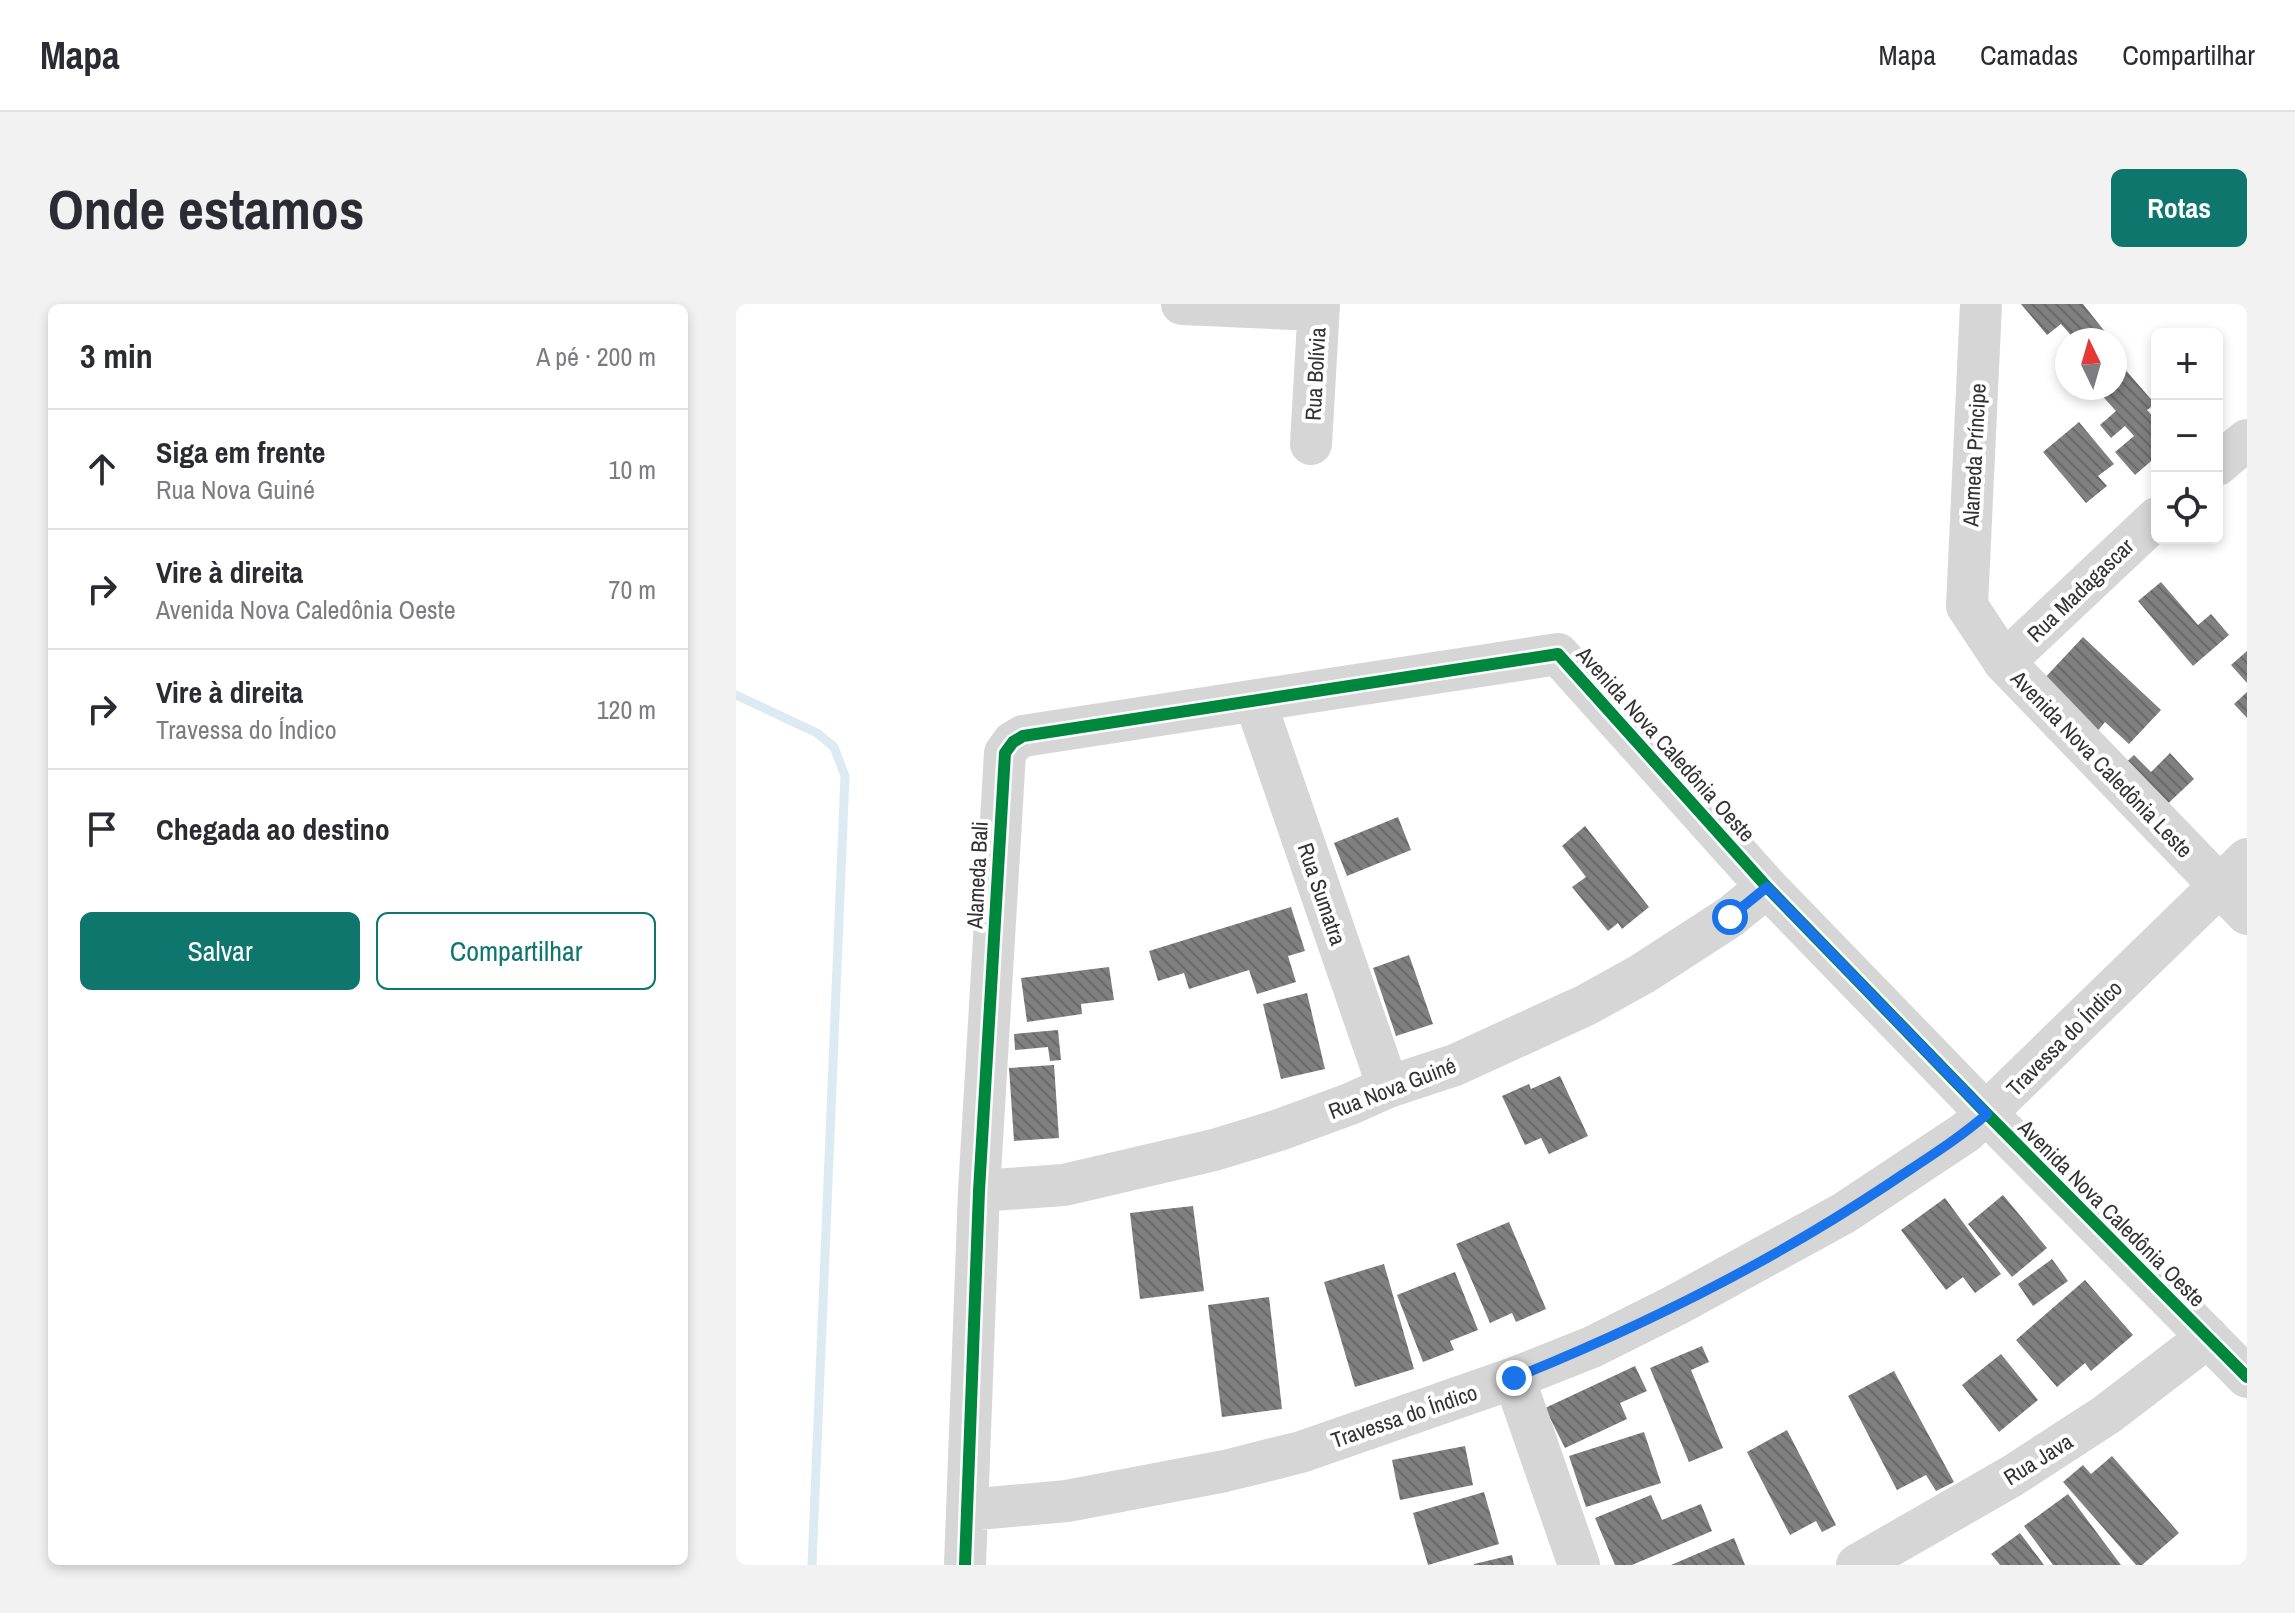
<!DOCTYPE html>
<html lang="pt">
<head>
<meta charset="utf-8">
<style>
	body { margin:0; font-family:"Archivo Narrow",sans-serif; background:#f2f2f3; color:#2b2b33 }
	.controls { position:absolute; right:24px; top:24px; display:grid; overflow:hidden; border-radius:12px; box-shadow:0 4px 12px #0003 }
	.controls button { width:72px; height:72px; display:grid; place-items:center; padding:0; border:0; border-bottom:2px solid #e1e1e2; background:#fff; color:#2b2b33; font:40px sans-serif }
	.compass { position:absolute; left:1319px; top:24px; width:72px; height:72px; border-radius:50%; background:#fff; box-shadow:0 4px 12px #0003; rotate:355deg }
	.stop { position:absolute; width:24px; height:24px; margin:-18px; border:6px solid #1a73e8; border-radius:50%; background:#fff }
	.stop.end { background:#1a73e8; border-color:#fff; box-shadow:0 2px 8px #0008 }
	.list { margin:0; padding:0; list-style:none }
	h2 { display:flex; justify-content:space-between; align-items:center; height:104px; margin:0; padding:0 32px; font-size:34px }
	h2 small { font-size:26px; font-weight:400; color:#7c7c81 }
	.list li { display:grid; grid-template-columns:52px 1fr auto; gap:24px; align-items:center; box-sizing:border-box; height:120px; padding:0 32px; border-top:2px solid #e1e1e2 }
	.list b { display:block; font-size:30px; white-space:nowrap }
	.list p { margin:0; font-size:26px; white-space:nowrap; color:#7c7c81 }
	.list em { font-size:26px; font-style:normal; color:#7c7c81 }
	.actions { display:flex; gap:16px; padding:24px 32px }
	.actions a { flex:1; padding:18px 0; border:2px solid #0f766e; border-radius:12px; text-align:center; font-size:28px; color:#0f766e }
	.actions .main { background:#0f766e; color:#fff }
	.icon { flex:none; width:44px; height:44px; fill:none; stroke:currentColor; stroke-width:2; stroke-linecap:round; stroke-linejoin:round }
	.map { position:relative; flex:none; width:1511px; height:1261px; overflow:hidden; border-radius:12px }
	header { display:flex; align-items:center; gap:48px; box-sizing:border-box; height:112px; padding:0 40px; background:#fff; border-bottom:2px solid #e1e1e2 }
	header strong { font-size:38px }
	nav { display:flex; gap:44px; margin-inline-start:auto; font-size:28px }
	.intro { display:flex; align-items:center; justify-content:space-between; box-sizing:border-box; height:192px; padding:0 48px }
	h1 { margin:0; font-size:56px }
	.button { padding:20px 36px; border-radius:12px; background:#0f766e; color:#fff; font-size:28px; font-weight:700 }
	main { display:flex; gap:48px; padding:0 48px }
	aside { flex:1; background:#fff; border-radius:12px; box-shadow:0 4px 12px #0003 }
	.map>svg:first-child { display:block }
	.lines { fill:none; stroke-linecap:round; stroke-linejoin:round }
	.stream { stroke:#dbebf1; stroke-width:9 }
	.building { fill:url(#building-back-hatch) }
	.minor { stroke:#d6d6d6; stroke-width:42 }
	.cycleway-casing { stroke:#fff; stroke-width:17 }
	.cycleway { stroke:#00873e; stroke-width:12 }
	.route { stroke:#1a73e8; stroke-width:10 }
	.labels { text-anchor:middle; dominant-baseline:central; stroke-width:8; stroke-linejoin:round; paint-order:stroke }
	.street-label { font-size:22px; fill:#323232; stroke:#fff }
</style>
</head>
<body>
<header>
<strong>Mapa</strong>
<nav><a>Mapa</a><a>Camadas</a><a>Compartilhar</a></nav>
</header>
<div class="intro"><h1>Onde estamos</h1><a class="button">Rotas</a></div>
<main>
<aside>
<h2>3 min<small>A pé · 200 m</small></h2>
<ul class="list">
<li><svg class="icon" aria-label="ahead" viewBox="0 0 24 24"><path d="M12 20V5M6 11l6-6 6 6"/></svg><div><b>Siga em frente</b><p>Rua Nova Guiné</p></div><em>10 m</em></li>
<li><svg class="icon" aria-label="right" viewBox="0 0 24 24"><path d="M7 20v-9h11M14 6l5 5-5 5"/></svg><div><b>Vire à direita</b><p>Avenida Nova Caledônia Oeste</p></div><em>70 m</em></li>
<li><svg class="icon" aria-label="right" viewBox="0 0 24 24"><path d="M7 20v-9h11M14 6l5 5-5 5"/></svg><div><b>Vire à direita</b><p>Travessa do Índico</p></div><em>120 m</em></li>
<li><svg class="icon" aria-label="arrive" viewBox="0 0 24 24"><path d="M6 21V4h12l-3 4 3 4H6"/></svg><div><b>Chegada ao destino</b></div></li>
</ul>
<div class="actions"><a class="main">Salvar</a><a>Compartilhar</a></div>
</aside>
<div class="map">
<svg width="1511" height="1261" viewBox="0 0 1511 1261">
	<defs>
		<pattern id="building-back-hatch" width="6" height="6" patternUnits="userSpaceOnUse" patternTransform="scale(2)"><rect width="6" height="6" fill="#808080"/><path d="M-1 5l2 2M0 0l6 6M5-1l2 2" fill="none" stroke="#696969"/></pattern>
	</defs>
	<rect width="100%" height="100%" fill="#fff"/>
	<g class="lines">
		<!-- stream -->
		<path class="stream" d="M0,391l81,38 17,14 11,29 -33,789"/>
	</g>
	<!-- building -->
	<path class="building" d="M1285,0h62l23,29 -8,7h-23l-14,-16 -14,11z
		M1388,64l31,36 -8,6 10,11v35l-22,19 -20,-23 19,-16 -9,-10 -14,12 -11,-13 16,-14 -18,-20 4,-3h13v-12z
		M1343,118l35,42 -16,12 9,10 -21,17 -43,-51z
		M1425,278l37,43 13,-11 18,21 -36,31 -55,-65z
		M1347,333l78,73 -32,34 -24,-22 -9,11 -55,-51z
		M1511,347v32l-16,-18z
		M1511,388v26l-13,-14z
		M1434,449l24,26 -34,32 -41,-42 15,-14 17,17z
		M662,513l13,33 -64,26 -13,-33z
		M849,522l64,81 -27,22 -4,-6 -10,8 -36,-44 14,-10 -24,-31z
		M555,603l14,44 -17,5 8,26 -39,12 -8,-24 -60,19 -5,-16 -26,8 -9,-30z
		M673,651l24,69 -37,12 -23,-68z
		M373,663l5,33 -33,4 1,10 -55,8 -6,-44z
		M571,689l18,76 -44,10 -18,-75z
		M322,726l3,30 -11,1 -2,-14 -33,3 -1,-16z
		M318,761l5,73 -45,3 -5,-73z
		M824,772l28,60 -39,18 -8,-16 -16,7 -23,-49 27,-12 2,5z
		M1267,891l44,53 -35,29 -44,-53z
		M1209,894l56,76 -26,19 -12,-16 -17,13 -45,-60z
		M457,902l11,85 -64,8 -10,-86z
		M773,918l37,87 -30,13 -4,-9 -22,10 -34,-79z
		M1316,955l16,22 -35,25 -15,-22z
		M648,960l30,105 -59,18 -31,-105z
		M719,968l23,58 -28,11 4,9 -31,12 -26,-67z
		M1349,976l48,55 -42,36 -6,-8 -28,24 -41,-47z
		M533,993l13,112 -60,8 -14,-112z
		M966,1042l7,16 -18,8 32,78 -34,14 -39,-94z
		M1265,1050l37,46 -39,32 -37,-47z
		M899,1062l12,25 -27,12 7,16 -62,29 -20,-40z
		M1158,1067l60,111 -18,9 -10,-16 -29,15 -49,-94z
		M1051,1126l49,95 -14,7 -6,-11 -26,14 -43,-83z
		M908,1128l17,51 -75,24 -17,-51z
		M729,1142l8,39 -73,15 -8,-40z
		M1376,1152l67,77 -37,32h-6l-73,-83 20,-17 8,9z
		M748,1188l15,52 -71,21 -15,-52z
		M1332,1190l53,71h-68l-29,-39z
		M915,1191l11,25 39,-16 11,27 -80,34h-17l-20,-47z
		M1284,1229l24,32h-44l-9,-11z
		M998,1234l11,27h-74z
		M776,1251l2,10h-40v-1z"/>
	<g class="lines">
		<!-- minor -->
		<path class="minor" d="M446,0l136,6
			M1245,0l-14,302 37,56 243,252
			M575,140l8,-140
			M1481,161l30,-25
			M1268,358l153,-144
			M519,397l133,386
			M243,887l85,-6 150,-35 65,-20 71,-26 38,-17 67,-22 131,-60 56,-31 88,-57 37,-30
			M778,1074l65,187
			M231,1206l100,-9 158,-30 76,-19 213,-74 78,-31 84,-42 168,-92 122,-81 281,-273
			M229,1261l14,-374 26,-438 8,-11 10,-6 535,-82 209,233 220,227 260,263
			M1121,1261l155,-89 94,-61 102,-78"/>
		<!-- cycleway casing -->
		<g class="cycleway-casing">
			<path id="cycleway" d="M229,1261l14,-374 26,-438 8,-11 10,-6 535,-82 209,233 220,227 260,263"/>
		</g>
		<!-- cycleway -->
		<use href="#cycleway" class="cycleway"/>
	</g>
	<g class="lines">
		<!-- route -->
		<path class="route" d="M778,1074c129,-52 257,-116 373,-193 34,-23 69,-44 100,-71l-220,-227 -37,30"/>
	</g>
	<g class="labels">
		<!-- street labels -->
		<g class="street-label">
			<text transform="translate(579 70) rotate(-87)">Rua Bolívia</text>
			<text transform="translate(1238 151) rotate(-87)">Alameda Príncipe</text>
			<text transform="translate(1344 286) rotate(-44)">Rua Madagascar</text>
			<text transform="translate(930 440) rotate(48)">Avenida Nova Caledônia Oeste</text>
			<text transform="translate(1366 460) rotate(46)">Avenida Nova Caledônia Leste</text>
			<text transform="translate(241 571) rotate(-87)">Alameda Bali</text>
			<text transform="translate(586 590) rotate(71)">Rua Sumatra</text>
			<text transform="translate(1328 734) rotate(-45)">Travessa do Índico</text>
			<text transform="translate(656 784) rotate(-21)">Rua Nova Guiné</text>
			<text transform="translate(1376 909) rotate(45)">Avenida Nova Caledônia Oeste</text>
			<text transform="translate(668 1112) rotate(-19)">Travessa do Índico</text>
			<text transform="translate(1302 1155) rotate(-32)">Rua Java</text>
		</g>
	</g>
</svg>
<div class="controls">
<button>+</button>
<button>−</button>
<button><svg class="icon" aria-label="locate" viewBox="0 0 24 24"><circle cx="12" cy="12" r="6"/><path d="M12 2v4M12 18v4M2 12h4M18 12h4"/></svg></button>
</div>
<svg class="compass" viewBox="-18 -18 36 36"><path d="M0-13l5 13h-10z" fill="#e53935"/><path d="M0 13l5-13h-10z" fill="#7c7c81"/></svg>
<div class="stop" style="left:994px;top:613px"></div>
<div class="stop end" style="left:778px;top:1074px"></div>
</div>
</main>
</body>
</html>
